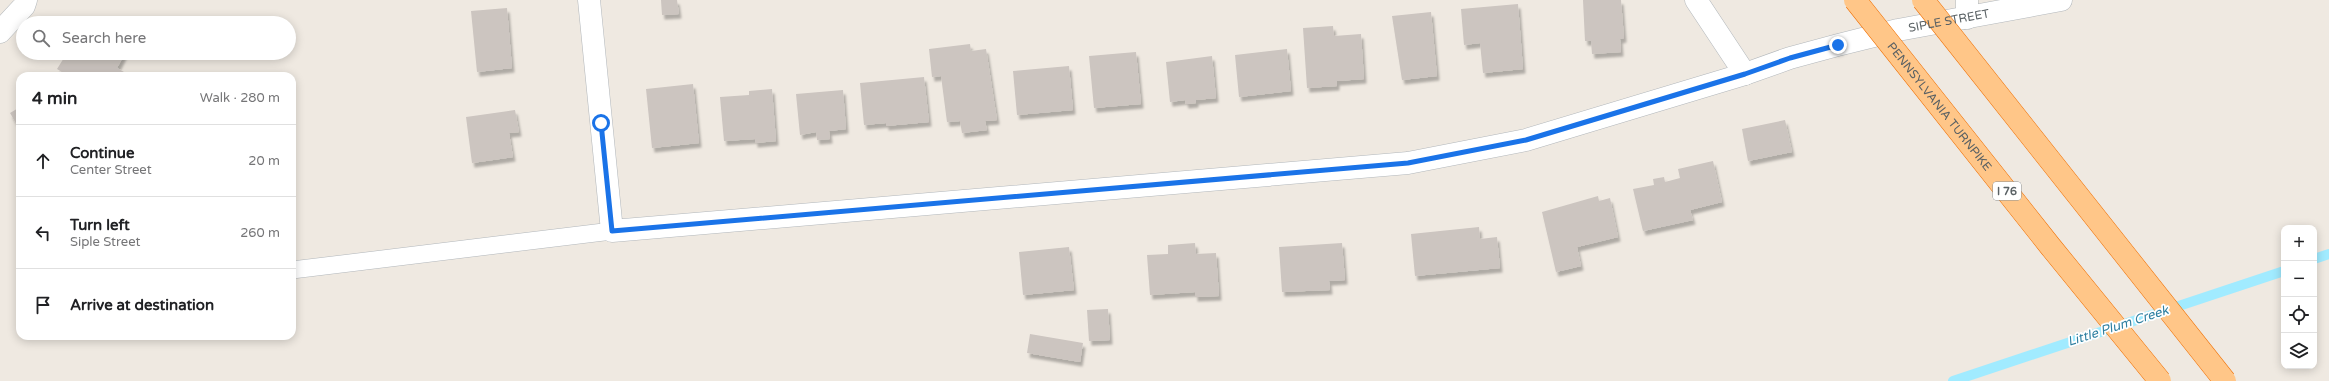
<!DOCTYPE html>
<html lang="en">
<head>
<meta charset="utf-8">
<style>
	body { margin:0; font-family:"Varela Round",sans-serif; background:#f6f6f6; color:#202124 }
	.controls { position:absolute; right:12px; bottom:12px; display:grid; overflow:hidden; border-radius:8px; box-shadow:0 2px 10px #0003 }
	.controls button { width:36px; height:36px; display:grid; place-items:center; padding:0; border:0; border-bottom:1px solid #e0e0e0; background:#fff; color:#202124; font:20px sans-serif }
	.stop { position:absolute; width:12px; height:12px; margin:-9px; border:3px solid #1a73e8; border-radius:50%; background:#fff }
	.stop.end { background:#1a73e8; border-color:#fff; box-shadow:0 1px 4px #0008 }
	.list { margin:0; padding:0; list-style:none }
	h2 { display:flex; justify-content:space-between; align-items:center; height:52px; margin:0; padding:0 16px; font-size:17px }
	h2 small { font-size:13px; font-weight:400; color:#757577 }
	.list li { display:grid; grid-template-columns:26px 1fr auto; gap:12px; align-items:center; box-sizing:border-box; height:72px; padding:0 16px; border-top:1px solid #e0e0e0 }
	.list b { display:block; font-size:15px; white-space:nowrap }
	.list p { margin:0; font-size:13px; white-space:nowrap; color:#757577 }
	.list em { font-size:13px; font-style:normal; color:#757577 }
	.icon { flex:none; width:22px; height:22px; fill:none; stroke:currentColor; stroke-width:2; stroke-linecap:round; stroke-linejoin:round }
	.map { position:relative; flex:none; width:2329px; height:381px; overflow:hidden }
	.search { position:absolute; background:#fff; box-shadow:0 2px 10px #0003; left:16px; top:16px; width:280px; height:44px; display:flex; align-items:center; gap:10px; box-sizing:border-box; padding:0 14px; border-radius:22px; color:#757577; font-size:15px }
	.panel { position:absolute; background:#fff; box-shadow:0 2px 10px #0003; left:16px; top:72px; width:280px; height:268px; border-radius:12px }
	.map>svg:first-child { display:block }
	.lines { fill:none; stroke-linecap:round; stroke-linejoin:round }
	.stream { stroke:#a1ebff; stroke-width:10 }
	.building { fill:#ccc5c0; filter:url(#shadow) }
	.lane-casing { stroke:#b2b7bb; stroke-width:18 }
	.street-casing { stroke:#b2b7bb; stroke-width:23 }
	.lane { stroke:#fff; stroke-width:17 }
	.street { stroke:#fff; stroke-width:22 }
	.highway-bridge-casing { stroke:#f06f00; stroke-width:23; stroke-linecap:butt }
	.highway-bridge { stroke:#ffc688; stroke-width:22 }
	.route { stroke:#1a73e8; stroke-width:5 }
	.labels { text-anchor:middle; dominant-baseline:central; stroke-width:3.5; stroke-linejoin:round; paint-order:stroke }
	.shield { fill:#fff; stroke:#8c9092; stroke-width:1 }
	.shield-label { font-size:11px; font-weight:bold; fill:#5a6164 }
	.street-label { font-size:12px; fill:#5a6164; stroke:#fff }
	.water-label { font-size:13px; font-style:italic; fill:#2e7fa0; stroke:#fff }
</style>
</head>
<body>
<div class="map">
<svg width="2329" height="381" viewBox="0 0 2329 381">
	<defs>
		<filter id="shadow"><feDropShadow dx="2.5" dy="4.5" stdDeviation="1" flood-color="#0004"/></filter>
	</defs>
	<rect width="100%" height="100%" fill="#efe9e1"/>
	<g class="lines">
		<!-- stream -->
		<path class="stream" d="M2314,259l15,-5
			M1953,381l331,-110"/>
	</g>
	<!-- building -->
	<path class="building" d="M661,0h16l2,14 -17,1z
		M1583,0h38l3,38 -4,1 1,13 -29,2 -1,-13h-6z
		M1518,4l5,65 -40,4 -3,-30 -16,2 -3,-36z
		M507,8l5,60 -35,4 -6,-61z
		M1431,12l6,64 -35,4 -10,-64z
		M1333,26l1,10 27,-2 3,45 -27,2v5l-30,2 -4,-60z
		M970,44l1,7 15,-2 11,71 -12,1 2,9 -25,3 -2,-12 -13,1 -6,-46 -9,1 -3,-28z
		M1287,49l4,42 -52,6 -4,-42z
		M1136,52l5,52 -47,4 -5,-52z
		M67,53h10l4,2 1,-2h43l-8,15 14,8h-62l-12,-7z
		M1212,56l4,42 -20,2v3l-10,1 -1,-4 -15,2 -4,-40z
		M1069,66l4,44 -56,5 -4,-44z
		M924,77l5,45 -43,4v-3l-22,2 -4,-42z
		M693,84l6,59 -47,5 -6,-59z
		M772,89l4,52 -21,2v-4l-31,2 -4,-44 29,-2v-4z
		M843,90l3,39 -17,2 1,8 -13,1 -1,-8 -16,3 -4,-41z
		M20,107v23l-10,-17z
		M515,110l4,22 -10,1 4,24 -41,6 -6,-46z
		M1785,120l7,32 -44,9 -6,-32z
		M1713,161l9,41 -32,8 3,10 -50,11 -10,-42 21,-4 -1,-6 11,-2 1,5 15,-4 -2,-9z
		M1598,196l1,5 11,-3 8,39 -41,10 4,19 -25,6 -14,-60z
		M1479,227l1,12 17,-2 3,31 -85,8 -4,-42z
		M1195,243l1,11 20,-1 3,43 -24,1v-5l-45,3 -3,-40 21,-1v-9z
		M1342,243l3,37 -16,1 1,9 -48,2 -3,-45z
		M1069,247l5,43 -51,5 -4,-43z
		M1108,309l2,31 -21,1 -2,-31z
		M1030,334l53,9 -3,19 -53,-9z"/>
	<g class="lines">
		<!-- lane casing -->
		<g class="lane-casing">
			<path id="lane" d="M292,270l320,-39"/>
		</g>
		<!-- street casing -->
		<g class="street-casing">
			<g id="street">
				<path id="s1" d="M589,0l23,231 796,-68 118,-23 219,-66 45,-16 48,-13 60,-15 163,-30"/>
				<path d="M1696,0l49,74"/>
				<path d="M1967,0v18"/>
				<path d="M0,32l24,-26 2,-6"/>
			</g>
		</g>
		<!-- lane -->
		<use href="#lane" class="lane"/>
		<!-- street -->
		<use href="#street" class="street"/>
		<!-- highway-bridge casing -->
		<g class="highway-bridge-casing">
			<g id="highway-bridge">
				<path id="s2" d="M1855,0l195,246 110,135"/>
				<path d="M1923,0l302,381"/>
			</g>
		</g>
		<!-- highway-bridge -->
		<use href="#highway-bridge" class="highway-bridge"/>
	</g>
	<g class="lines">
		<!-- route -->
		<path class="route" d="M601,123l11,108 796,-68 118,-23 219,-66 45,-16 48,-13"/>
	</g>
	<g class="labels">
		<!-- shield labels -->
		<rect class="shield" x="1993" y="182" width="28" height="18" rx="3"/>
		<g class="shield-label">
			<text x="2007" y="191">I 76</text>
		</g>
		<!-- street labels -->
		<g class="street-label">
			<text stroke="none"><textPath href="#s1" startOffset="1591">SIPLE STREET</textPath></text>
			<text stroke="none"><textPath href="#s2" startOffset="136">PENNSYLVANIA TURNPIKE</textPath></text>
		</g>
		<!-- water labels -->
		<g class="water-label">
			<text transform="translate(2118 326) rotate(-18)">Little Plum Creek</text>
		</g>
	</g>
</svg>
<div class="controls">
<button>+</button>
<button>−</button>
<button><svg class="icon" aria-label="locate" viewBox="0 0 24 24"><circle cx="12" cy="12" r="6"/><path d="M12 2v4M12 18v4M2 12h4M18 12h4"/></svg></button>
<button><svg class="icon" aria-label="layers" viewBox="0 0 24 24"><path d="M12 4l9 5-9 5-9-5zM3 14l9 5 9-5"/></svg></button>
</div>
<div class="stop" style="left:601px;top:123px"></div>
<div class="stop end" style="left:1838px;top:45px"></div>
<div class="search"><svg class="icon" aria-label="search" viewBox="0 0 24 24"><circle cx="10" cy="10" r="6"/><path d="M15 15l6 6"/></svg>Search here</div>
<section class="panel">
<h2>4 min<small>Walk · 280 m</small></h2>
<ul class="list">
<li><svg class="icon" aria-label="ahead" viewBox="0 0 24 24"><path d="M12 20V5M6 11l6-6 6 6"/></svg><div><b>Continue</b><p>Center Street</p></div><em>20 m</em></li>
<li><svg class="icon" aria-label="left" viewBox="0 0 24 24"><path d="M17 20v-9H6M10 6l-5 5 5 5"/></svg><div><b>Turn left</b><p>Siple Street</p></div><em>260 m</em></li>
<li><svg class="icon" aria-label="arrive" viewBox="0 0 24 24"><path d="M6 21V4h12l-3 4 3 4H6"/></svg><div><b>Arrive at destination</b></div></li>
</ul>
</section>
</div>
</body>
</html>
